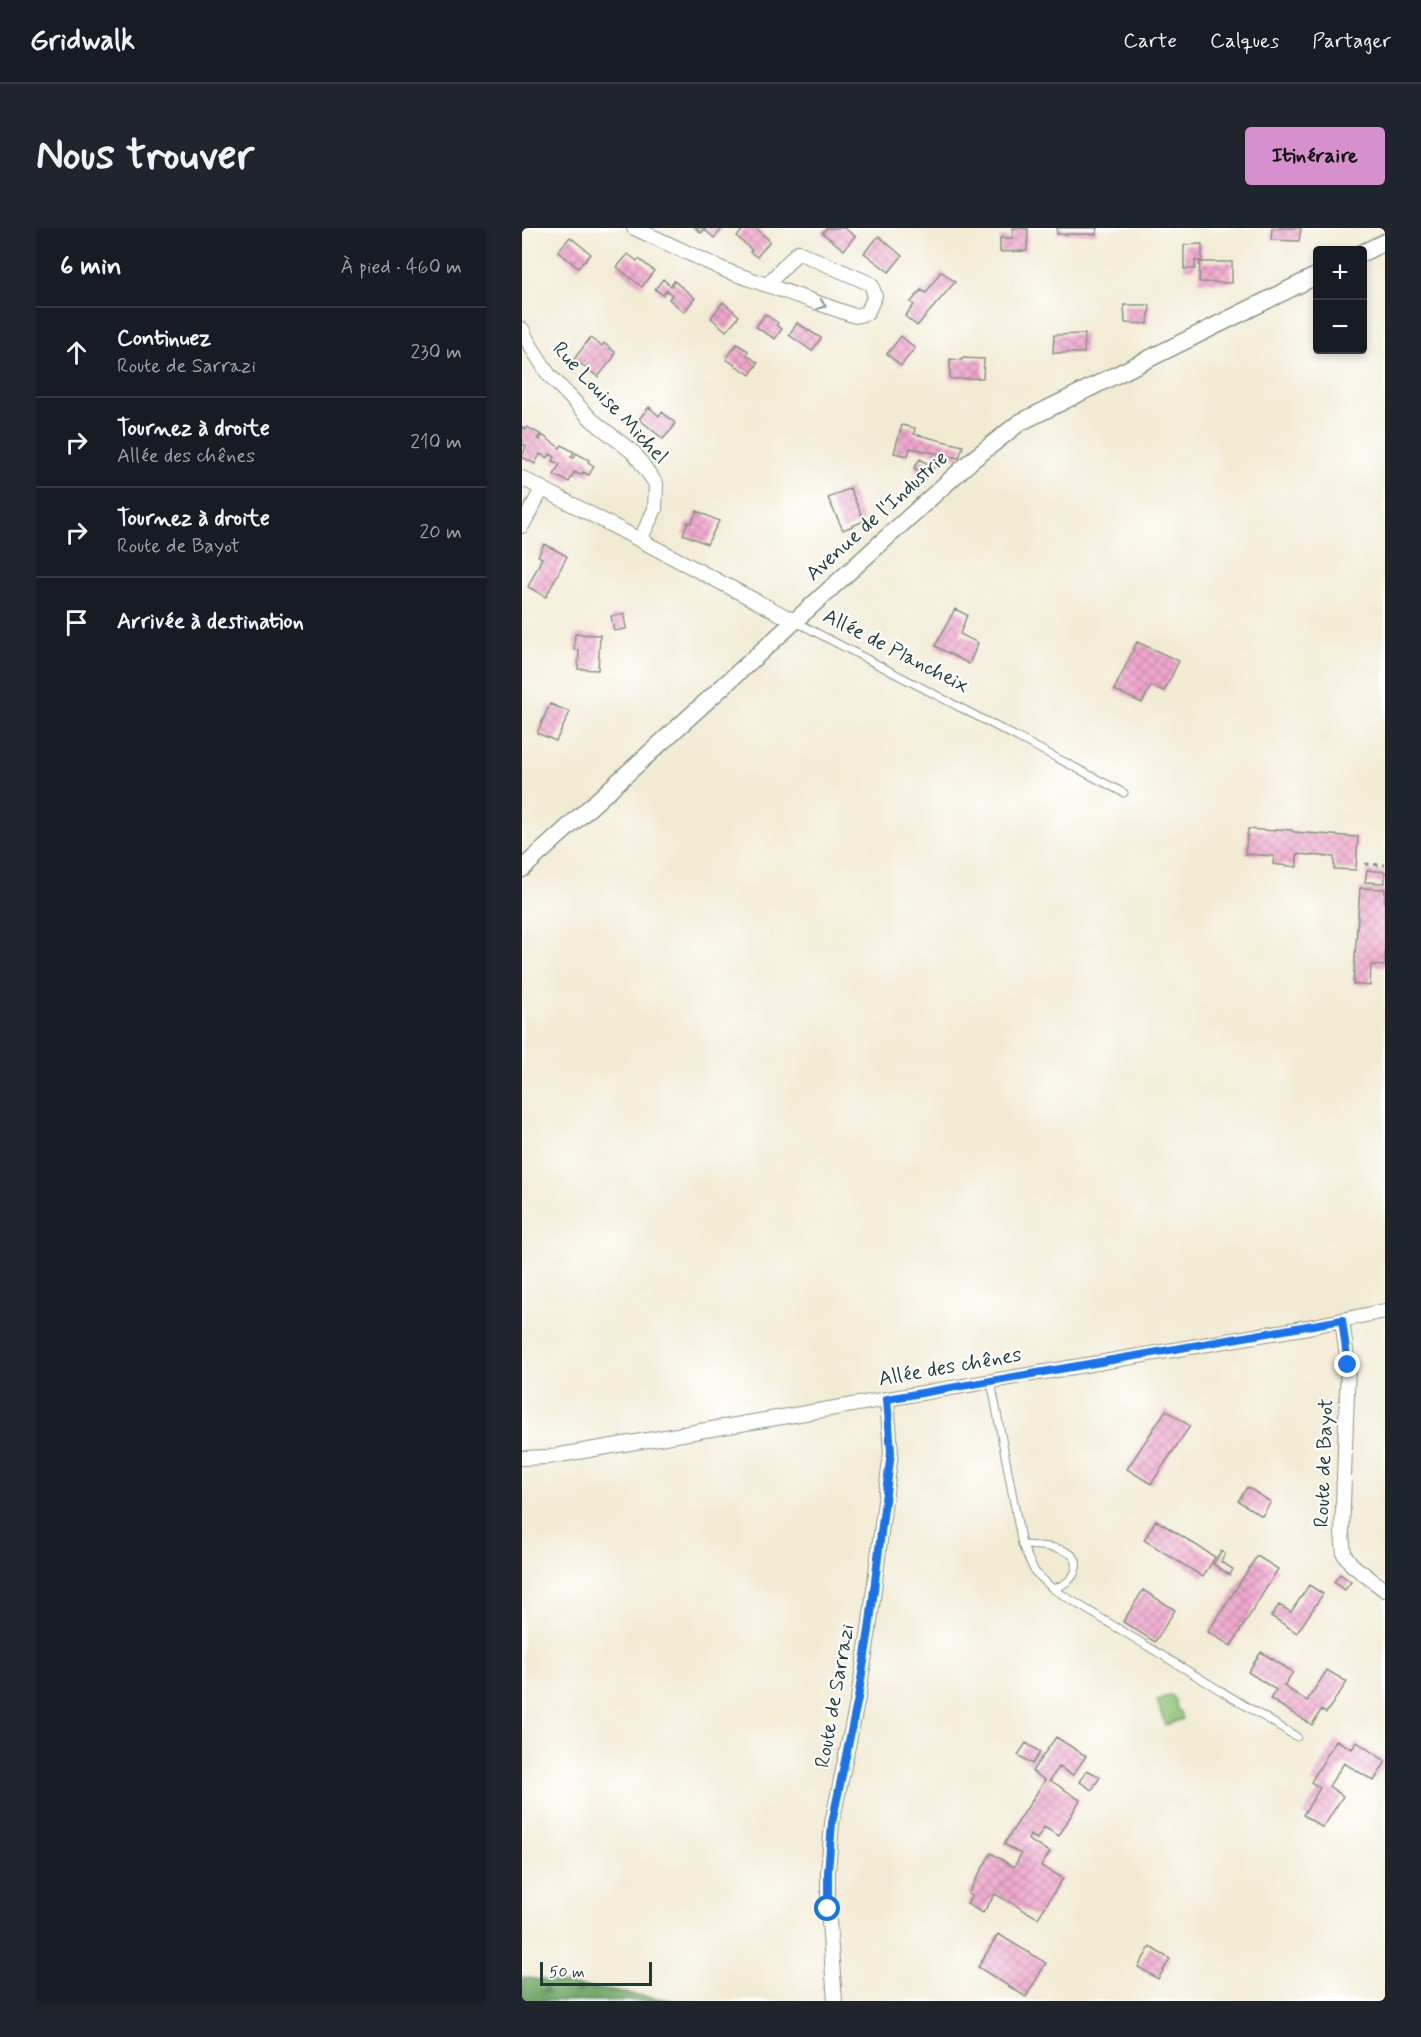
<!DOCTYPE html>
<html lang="fr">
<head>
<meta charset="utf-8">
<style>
	body { margin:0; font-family:Mynerve,sans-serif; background:#20242c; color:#f1f3f6 }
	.controls { position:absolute; right:18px; top:18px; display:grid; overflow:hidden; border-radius:6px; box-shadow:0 3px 9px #0003 }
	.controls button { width:54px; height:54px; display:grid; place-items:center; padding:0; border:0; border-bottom:2px solid #363941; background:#171b24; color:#f1f3f6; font:30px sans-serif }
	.scale { position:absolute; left:18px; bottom:15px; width:112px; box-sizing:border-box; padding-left:6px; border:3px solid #1f3d34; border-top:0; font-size:16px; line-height:21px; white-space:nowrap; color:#1f3d34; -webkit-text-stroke:4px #fff; paint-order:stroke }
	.stop { position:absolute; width:18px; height:18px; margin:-14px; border:4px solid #1a73e8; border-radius:50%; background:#fff }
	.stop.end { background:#1a73e8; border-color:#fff; box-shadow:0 2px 6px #0008 }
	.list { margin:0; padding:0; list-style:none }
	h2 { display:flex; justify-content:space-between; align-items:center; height:78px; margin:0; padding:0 24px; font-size:26px }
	h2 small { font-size:20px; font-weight:400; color:#9ea1a6 }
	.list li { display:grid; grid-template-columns:39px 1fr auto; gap:18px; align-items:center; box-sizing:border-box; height:90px; padding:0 24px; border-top:2px solid #363941 }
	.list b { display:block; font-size:22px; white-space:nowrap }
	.list p { margin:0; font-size:20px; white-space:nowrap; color:#9ea1a6 }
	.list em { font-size:20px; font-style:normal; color:#9ea1a6 }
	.icon { flex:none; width:33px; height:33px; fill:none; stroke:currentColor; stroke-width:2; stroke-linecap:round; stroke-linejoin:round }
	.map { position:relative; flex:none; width:863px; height:1773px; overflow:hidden; border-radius:6px }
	header { display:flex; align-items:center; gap:36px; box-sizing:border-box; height:84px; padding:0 30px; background:#171b24; border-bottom:2px solid #363941 }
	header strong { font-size:28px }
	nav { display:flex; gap:33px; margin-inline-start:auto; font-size:21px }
	.intro { display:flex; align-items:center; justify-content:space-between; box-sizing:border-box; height:144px; padding:0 36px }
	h1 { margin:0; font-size:42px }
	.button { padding:15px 27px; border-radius:6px; background:#d690ce; color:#111; font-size:21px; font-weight:700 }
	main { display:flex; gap:36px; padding:0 36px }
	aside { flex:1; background:#171b24; border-radius:6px; box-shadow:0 3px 9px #0003 }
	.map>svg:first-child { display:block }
	.green { fill:#8ec376; stroke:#568055; stroke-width:1.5 }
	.forest { fill:url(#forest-firs); stroke:#48734e; stroke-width:1.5 }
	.building { fill:url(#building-cross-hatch) }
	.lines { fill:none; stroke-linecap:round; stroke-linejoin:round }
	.service-casing { stroke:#889484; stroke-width:9 }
	.minor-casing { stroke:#889484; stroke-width:16 }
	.tertiary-casing { stroke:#889484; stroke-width:19 }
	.path { stroke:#889484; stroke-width:3; stroke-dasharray:4.5 4.5; stroke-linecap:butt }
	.service { stroke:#fff; stroke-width:7 }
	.minor { stroke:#fff; stroke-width:14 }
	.tertiary { stroke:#fff; stroke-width:16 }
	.oneway { stroke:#8f9e9a }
	.route { stroke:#1a73e8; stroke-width:8 }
	.labels { text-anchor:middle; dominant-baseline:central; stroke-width:4.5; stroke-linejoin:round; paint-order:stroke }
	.street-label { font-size:21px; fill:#1f3d34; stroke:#fff }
</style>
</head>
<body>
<header>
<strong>Gridwalk</strong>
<nav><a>Carte</a><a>Calques</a><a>Partager</a></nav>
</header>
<div class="intro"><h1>Nous trouver</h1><a class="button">Itinéraire</a></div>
<main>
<aside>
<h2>6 min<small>À pied · 460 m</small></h2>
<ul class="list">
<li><svg class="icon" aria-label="ahead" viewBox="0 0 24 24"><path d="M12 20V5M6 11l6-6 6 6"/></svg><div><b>Continuez</b><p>Route de Sarrazi</p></div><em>230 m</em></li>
<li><svg class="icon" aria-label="right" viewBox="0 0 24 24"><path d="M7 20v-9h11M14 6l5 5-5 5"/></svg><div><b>Tournez à droite</b><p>Allée des chênes</p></div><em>210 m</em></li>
<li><svg class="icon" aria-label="right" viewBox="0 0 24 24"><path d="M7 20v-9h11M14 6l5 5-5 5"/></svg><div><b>Tournez à droite</b><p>Route de Bayot</p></div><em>20 m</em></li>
<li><svg class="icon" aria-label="arrive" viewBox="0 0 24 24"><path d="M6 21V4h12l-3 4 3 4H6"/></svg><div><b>Arrivée à destination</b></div></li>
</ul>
</aside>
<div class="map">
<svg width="863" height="1773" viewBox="0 0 863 1773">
	<defs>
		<pattern id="forest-firs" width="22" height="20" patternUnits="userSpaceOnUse" patternTransform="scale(1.5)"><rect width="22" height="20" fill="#72a967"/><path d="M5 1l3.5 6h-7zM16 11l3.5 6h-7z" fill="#5d8b56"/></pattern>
		<pattern id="building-cross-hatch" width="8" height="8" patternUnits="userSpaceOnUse" patternTransform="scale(1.5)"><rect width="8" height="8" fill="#f1a8ce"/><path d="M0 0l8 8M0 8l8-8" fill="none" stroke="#c38aa8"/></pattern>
	</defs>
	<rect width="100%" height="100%" fill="#fff"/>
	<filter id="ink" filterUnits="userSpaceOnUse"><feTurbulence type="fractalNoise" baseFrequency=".0167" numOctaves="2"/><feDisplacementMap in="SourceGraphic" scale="12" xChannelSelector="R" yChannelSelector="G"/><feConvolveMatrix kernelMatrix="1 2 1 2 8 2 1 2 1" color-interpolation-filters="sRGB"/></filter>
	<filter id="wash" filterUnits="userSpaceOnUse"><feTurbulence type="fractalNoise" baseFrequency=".008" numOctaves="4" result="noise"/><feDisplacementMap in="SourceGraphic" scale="24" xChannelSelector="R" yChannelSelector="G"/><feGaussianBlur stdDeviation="1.35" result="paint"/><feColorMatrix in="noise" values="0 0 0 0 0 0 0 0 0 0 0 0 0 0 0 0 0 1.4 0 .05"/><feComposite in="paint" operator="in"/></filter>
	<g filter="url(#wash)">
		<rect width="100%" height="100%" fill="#f2ebd4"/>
		<!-- green -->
		<path class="green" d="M648,1467l4,2 4,14h2l3,8 -18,6 -8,-25z"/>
		<!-- forest -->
		<path class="forest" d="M0,1749l154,24h-154z"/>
		<g id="blocks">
			<!-- building -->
			<path class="building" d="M173,0h28l-9,10 -10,-9 -3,4z
				M222,0h12l14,13 -13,16 -7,-5 2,-2 -15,-13z
				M305,0h17l11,8 -11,14 -22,-17z
				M491,0l15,1 -1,22 -27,1v-14h13z
				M535,0h40l-1,6h-39z
				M750,0h29l-2,13 -28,-1z
				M357,8l23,20 -13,16 -25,-19z
				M48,9l21,17 -13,14 -20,-17z
				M680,16v17h-7v8h-11v-24z
				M106,26l9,7 2,-2 15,12 -12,16 -25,-20z
				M678,34h32v21l-33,-1z
				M419,43l14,11 -38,44 -12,-10 9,-11 -3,-3 10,-12 5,3z
				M141,51l8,7 3,-5 21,17 -11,14 -15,-13 3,-4 -5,-5 -4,5 -8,-6z
				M201,74l16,14 -13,15 -15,-13z
				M602,77h26l-2,19 -23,-1z
				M243,86l13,9 -2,2 6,4 -7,10 -19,-12z
				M275,95l24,15 -9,13 -23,-16z
				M563,106l-1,19h-31l1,-18z
				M379,108l14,12 -14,18 -14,-12z
				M68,110l12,8 2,-3 11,9 -1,5 -16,20 -24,-18z
				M215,116l11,7 -2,3 12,9 -8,12 -24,-16z
				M440,130l22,1 -1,19 -33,1v-20l12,1z
				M127,179l10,9 3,-4 13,11 -3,6 -9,10 -24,-20z
				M380,197l13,3 -1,6 49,12 -4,12 -49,-10 -2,8 -14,-3z
				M0,199l4,2 1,-2 13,7 -3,5 3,1 2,-5 18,13 2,-3 12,7 -3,5 3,1 2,-5 13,7 -1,2 6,4 -5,9 -6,-3 -2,3 -7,-3 -5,10 -15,-7 6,-11 -7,-3 2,-4 -5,-3 -2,4 -8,-4 -5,10 -13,-7 4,-11 -4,-2z
				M398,231l14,9 -7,8 -13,-8z
				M328,260l14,33 -21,9 -15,-32z
				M175,283l22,10 -12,23 -24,-10 5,-12 3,1z
				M22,316l23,12 -21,41 -18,-10 14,-29 -4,-2z
				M433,381l12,6 -7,19 18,9 -9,21 -34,-18z
				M102,386l2,15 -12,2 -3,-15z
				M53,406l25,1 -2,35 -20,-1 1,-19h-5z
				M615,414l42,19 -15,30 -13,-5 -9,17 -28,-13z
				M28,476l20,8 -14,29 -19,-8z
				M726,601l27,2v-2l17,1 1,2 65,5 -2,33 -22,-1v-12l-37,-3v13l-24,-3 1,-8 -29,-2z
				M845,642l18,2v11l-20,-1z
				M838,660l25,1v77l-14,-1 -1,21 -17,-2z
				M644,1182l24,16 -39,58 -24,-15z
				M725,1259l24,15 -9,14 -24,-15z
				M634,1292l59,37 -12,20 -59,-37z
				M699,1323l4,3 -4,8 12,7 -3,6 -17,-11z
				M735,1328l21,13 -47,77 -23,-14z
				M818,1346l11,8 -6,8 -11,-8z
				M787,1357l14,9 -26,39 -26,-17 8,-11 12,7z
				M621,1362l32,20 -20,32 -32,-20z
				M739,1424l32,20 -9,14 23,15 20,-31 20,12 -21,31 -5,-3 -9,15 -42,-26 6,-9 -28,-18z
				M534,1509l30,19 -13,19 -14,-8 -9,13 30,20 -21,36 -15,-9 -7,12 -7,-4 -2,5 22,12 -9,14 22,12 -25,40 -43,-24 -12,19 -16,-9 5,-8 -4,-2 23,-41 23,14 7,-13 -17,-10 41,-64 -13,-9z
				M814,1512l16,9 5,-7 28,19v2l-11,18 -30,-18 -15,23 14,10 -20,32 -20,-13 17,-27 -9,-6z
				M504,1515l14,9 -8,12 -14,-9z
				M565,1542l13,7 -8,13 -12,-8z
				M476,1706l48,29 -20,34 -48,-30z
				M628,1719l20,12 -12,20 -20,-12z"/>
		</g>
	</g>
	<g filter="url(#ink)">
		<use href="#blocks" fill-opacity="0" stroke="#889484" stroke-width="1.5"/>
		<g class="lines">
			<!-- service casing -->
			<g class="service-casing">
				<path id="service" d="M274,394l328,171
					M469,1153l31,164 13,27 18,17 244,148
					M500,1317c14,1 59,0 54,23 -2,12 -13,17 -23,21"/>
			</g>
			<!-- minor casing -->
			<g class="minor-casing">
				<path id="minor" d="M112,0l93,43 128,45 12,-3 8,-17 -4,-12 -73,-32 -31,33
					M0,101l5,11 22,35 43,45 43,34 21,30 -1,25 -15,31
					M0,250l272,143
					M0,298l20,-37
					M820,1092l6,45 -6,168 2,21 8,11 33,25
					M0,1230l26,-1 760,-130 77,-16
					M313,1773l-7,-92v-37l4,-49 26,-125 11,-68 22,-178 -4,-53"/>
			</g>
			<!-- tertiary casing -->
			<g class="tertiary-casing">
				<path id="tertiary" d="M840,25l23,-11
					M0,641l449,-408 48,-38 299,-148"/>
			</g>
			<!-- path -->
			<path class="path" d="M843,636l20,1"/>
			<!-- service -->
			<use href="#service" class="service"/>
			<!-- minor -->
			<use href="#minor" class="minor"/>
			<!-- tertiary -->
			<use href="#tertiary" class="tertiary"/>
		</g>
		<!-- one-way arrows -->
		<defs><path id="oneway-chevron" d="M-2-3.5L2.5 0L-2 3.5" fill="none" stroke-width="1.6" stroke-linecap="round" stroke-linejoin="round" transform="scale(1.5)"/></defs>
		<use class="oneway" href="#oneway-chevron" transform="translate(300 77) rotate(19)"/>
	</g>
	<g class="lines" filter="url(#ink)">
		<!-- route -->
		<path class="route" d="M306,1681v-37l4,-49 26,-125 11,-68 22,-178 -4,-53 455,-79 6,45"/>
	</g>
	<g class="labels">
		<!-- street labels -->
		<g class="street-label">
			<text transform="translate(88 175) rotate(47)">Rue Louise Michel</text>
			<text transform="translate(355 288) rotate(-42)">Avenue de l'Industrie</text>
			<text transform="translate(374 423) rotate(27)">Allée de Plancheix</text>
			<text transform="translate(428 1139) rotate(-10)">Allée des chênes</text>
			<text transform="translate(802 1235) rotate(-88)">Route de Bayot</text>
			<text transform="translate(313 1468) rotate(-80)">Route de Sarrazi</text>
		</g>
	</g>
</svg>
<div class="controls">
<button>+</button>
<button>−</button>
</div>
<div class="scale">50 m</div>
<div class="stop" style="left:306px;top:1681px"></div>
<div class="stop end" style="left:826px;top:1137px"></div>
</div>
</main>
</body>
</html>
